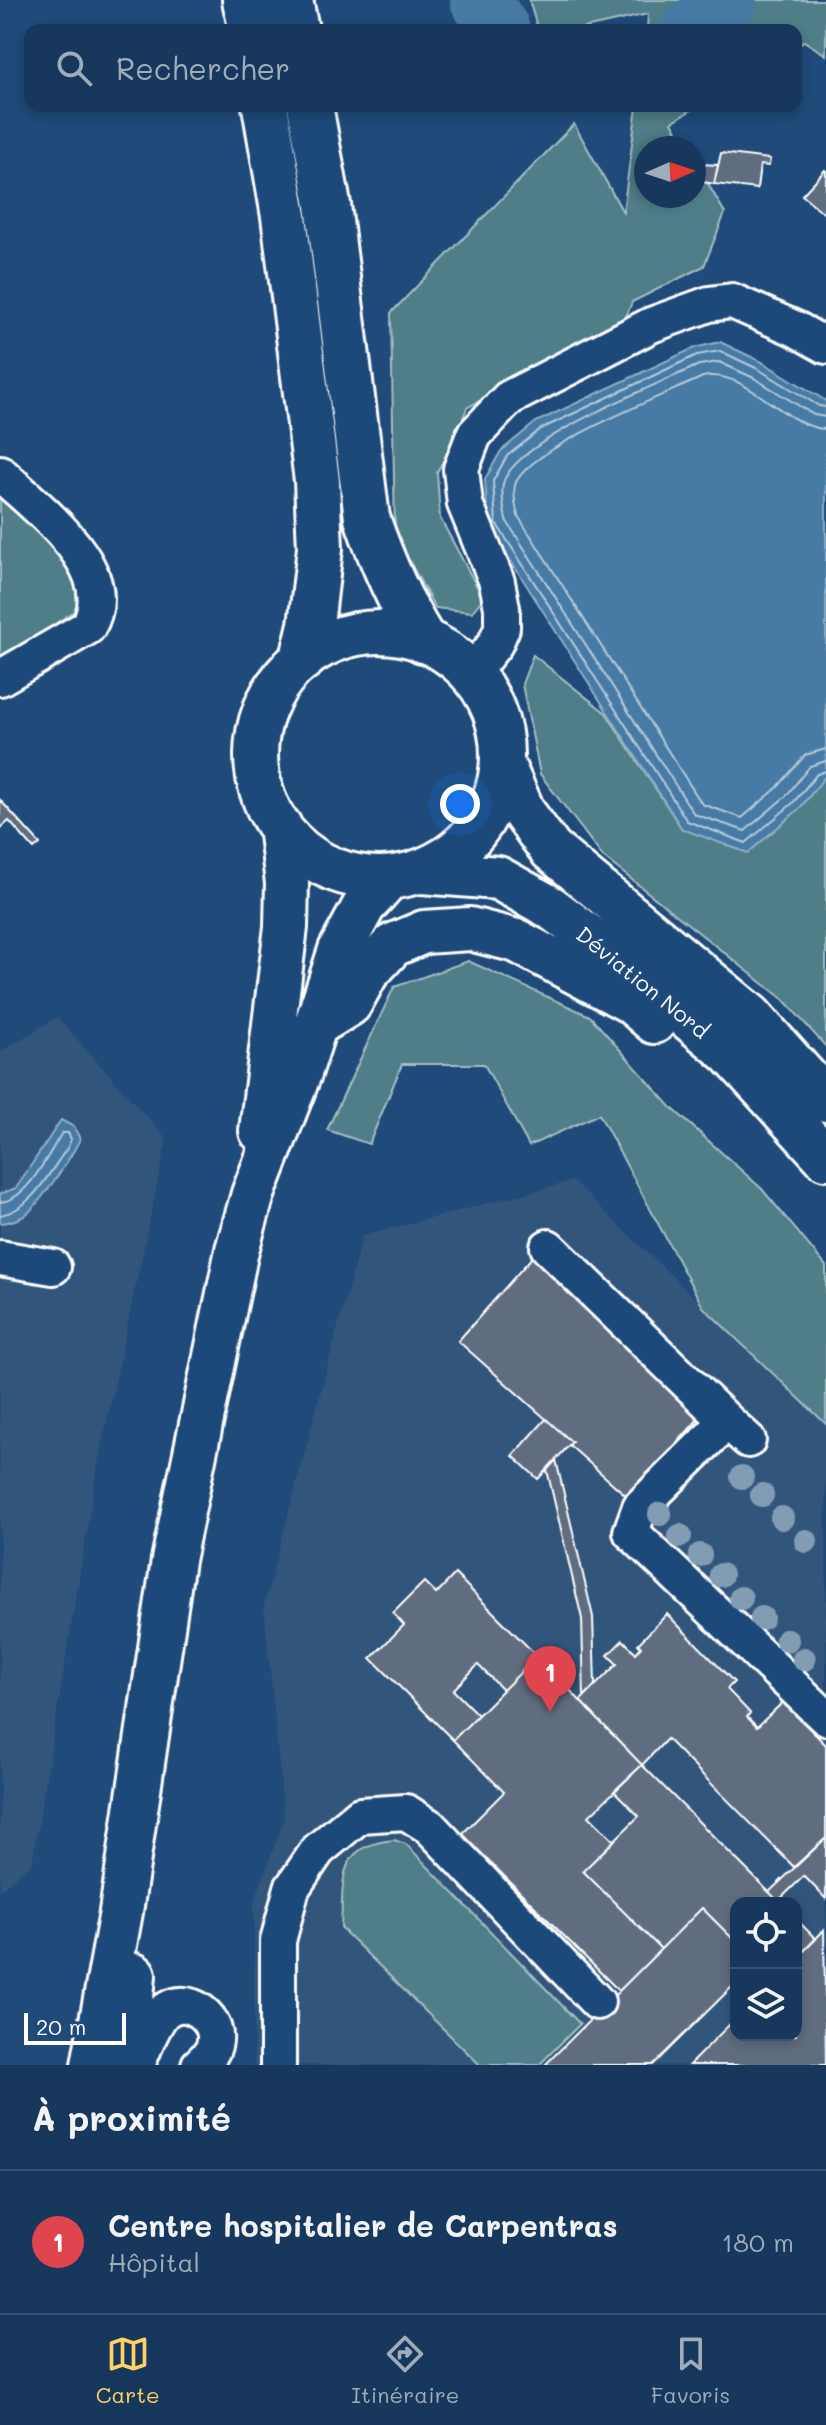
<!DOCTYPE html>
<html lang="fr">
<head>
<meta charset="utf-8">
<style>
	body { margin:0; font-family:Mali,sans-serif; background:#203f62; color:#f1f3f6 }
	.controls { position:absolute; right:24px; bottom:24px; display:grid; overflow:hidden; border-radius:16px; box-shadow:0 4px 12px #0003 }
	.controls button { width:72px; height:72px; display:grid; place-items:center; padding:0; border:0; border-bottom:2px solid #365272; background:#17385c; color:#f1f3f6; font:40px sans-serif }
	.compass { position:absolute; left:634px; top:136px; width:72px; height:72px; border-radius:50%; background:#17385c; box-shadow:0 4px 12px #0003; rotate:87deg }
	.scale { position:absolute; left:24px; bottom:20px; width:102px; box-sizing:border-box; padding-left:8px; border:4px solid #fff; border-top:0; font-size:22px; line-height:28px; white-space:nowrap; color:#fff; -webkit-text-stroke:6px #1f4a7a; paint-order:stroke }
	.you { position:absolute; left:460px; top:804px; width:28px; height:28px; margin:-20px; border:6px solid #fff; border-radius:50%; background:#1a73e8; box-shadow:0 0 0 12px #1a73e833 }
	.badge { display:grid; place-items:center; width:52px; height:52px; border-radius:50%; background:#ffd166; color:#fff; font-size:26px; font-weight:700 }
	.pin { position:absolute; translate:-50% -66px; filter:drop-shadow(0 2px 4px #0008) }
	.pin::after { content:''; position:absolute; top:42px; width:28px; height:24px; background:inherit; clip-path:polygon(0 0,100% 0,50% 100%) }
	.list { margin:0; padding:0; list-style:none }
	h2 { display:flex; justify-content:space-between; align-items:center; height:104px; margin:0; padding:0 32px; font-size:34px }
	h2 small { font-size:26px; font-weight:400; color:#9eacbb }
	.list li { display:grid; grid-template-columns:52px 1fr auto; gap:24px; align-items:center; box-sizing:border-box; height:144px; padding:0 32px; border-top:2px solid #365272 }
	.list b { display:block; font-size:30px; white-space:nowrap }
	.list p { margin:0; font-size:26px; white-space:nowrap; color:#9eacbb }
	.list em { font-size:26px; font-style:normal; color:#9eacbb }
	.icon { flex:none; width:44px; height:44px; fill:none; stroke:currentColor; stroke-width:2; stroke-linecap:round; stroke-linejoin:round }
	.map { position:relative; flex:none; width:826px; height:2065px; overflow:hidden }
	.search { position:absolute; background:#17385c; box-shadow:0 4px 12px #0003; left:24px; right:24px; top:24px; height:88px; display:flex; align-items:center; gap:20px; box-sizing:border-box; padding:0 28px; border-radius:16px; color:#9eacbb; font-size:30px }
	.sheet { height:248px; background:#17385c }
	nav { display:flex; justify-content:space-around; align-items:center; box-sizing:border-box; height:112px; border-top:2px solid #365272; background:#17385c; font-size:22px; color:#9eacbb }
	nav a { display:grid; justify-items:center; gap:4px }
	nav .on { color:#ffd166 }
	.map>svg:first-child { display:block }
	.built { fill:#33547c; fill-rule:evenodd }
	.green { fill:#4f7e88; stroke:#a7bec4; stroke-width:2 }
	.water { fill:#477aa4; stroke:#91afc8; stroke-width:2 }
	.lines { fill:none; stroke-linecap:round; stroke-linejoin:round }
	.shore { stroke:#b5cadb; stroke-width:2 }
	.river { stroke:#477aa4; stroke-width:60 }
	.building { fill:#616d81; stroke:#fff; stroke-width:2 }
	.minor-casing { stroke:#fff; stroke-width:40 }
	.major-casing { stroke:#fff; stroke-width:48 }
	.highway-casing { stroke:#fff; stroke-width:50 }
	.minor { stroke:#1f4a7a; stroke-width:34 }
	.major { stroke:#1f4a7a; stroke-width:42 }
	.highway { stroke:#1f4a7a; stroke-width:44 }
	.tree { fill:#829cb3 }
	.labels { text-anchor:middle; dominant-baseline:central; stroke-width:7; stroke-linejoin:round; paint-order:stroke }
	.street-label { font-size:22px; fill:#fff; stroke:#1f4a7a }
</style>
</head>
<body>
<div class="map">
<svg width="826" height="2065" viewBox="0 0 826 2065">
	<rect width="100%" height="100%" fill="#1f4a7a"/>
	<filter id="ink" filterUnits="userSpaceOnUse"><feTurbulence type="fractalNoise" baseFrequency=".0125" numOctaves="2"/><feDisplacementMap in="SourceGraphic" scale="16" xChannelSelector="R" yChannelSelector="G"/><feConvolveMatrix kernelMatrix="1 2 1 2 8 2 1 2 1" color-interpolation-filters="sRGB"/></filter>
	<g filter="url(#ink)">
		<!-- built -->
		<path class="built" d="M57,1017l110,122 -68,319 -67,405 -32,27v-838z
			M573,1181l253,243v641h-572v-162l30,-84 -20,-214 98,-369zM736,1903h60v132h-60z"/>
		<!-- green -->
		<path class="green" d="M529,0h297v55l-22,-14 -8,5v-16h-149l1,-16 -73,16h-37z
			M637,106h61l-26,16 15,26h-41v48h48v-36l31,53 -21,53 -72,36 -6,15 -159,91 -14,35 -16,29 3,46 43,80 -11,14 -37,-4 -40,-73 -4,-222 183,-189 49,88z
			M0,490l80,74 -3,45 -77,52z
			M533,655l73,58 76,116 117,-20 27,-34v272l-42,-47 -181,-143 -63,-83 -18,-90z
			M468,961l122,55 82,92 90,81 64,77v158l-123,-117 -104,-193 -70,32 -45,-82h-82l-33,80 -42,-14 67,-143z
			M394,1840l12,4 174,180 -41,41h-59l-139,-137c3,-47 -6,-83 53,-88z"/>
		<!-- water -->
		<path class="water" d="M720,342l42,20 64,39v374l-27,34 -51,44 -66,-24 -194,-304 -3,-46 16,-28 35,-29 158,-74z
			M61,1120l13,7 6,12c-9,19 -36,58 -51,73 -8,8 -18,10 -29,11v-29l16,-6z"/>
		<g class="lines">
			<!-- shore -->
			<path class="shore" d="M826,407l-7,-1 -61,-37 -38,-18 -23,4 -156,74 -34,27 -14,25 3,42 191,298 59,22 47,-40 24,-29 9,-3
				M826,417l-12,-2 -60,-37 -35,-16 -20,3c-40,19 -187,76 -196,119 -2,10 1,26 3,36l188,294 51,17 41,-35 24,-30 16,-5
				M826,429c-41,-1 -81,-62 -123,-52 -36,17 -178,72 -188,108 -2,9 1,23 3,31l184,288 40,14 35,-30 28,-33 21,-6
				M0,1202c27,-1 48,-48 62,-69h6l3,6 -3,8c-18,24 -37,64 -68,68"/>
			<!-- river -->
			<path class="river" d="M480,0l20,30
				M691,30l36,-30"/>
		</g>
		<!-- building -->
		<path class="building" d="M721,153l49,6 -1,7 -9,-1 -3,24 -43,-5z
			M701,164l17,1 -4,19 -16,-3z
			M825,170l1,1v44l-24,-20z
			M0,800l40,44 -6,5 -25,-28 -9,8z
			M534,1255l173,154 -78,89 -60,-53 3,-3 -114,-101z
			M546,1419l26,23 -34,37 -25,-23z
			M556,1460l37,157 2,68 -11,12 -2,-78 -35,-149z
			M455,1574l82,82 -34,34 -25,-25 -25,25 25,25 -25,25 -82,-82 33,-33 -11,-12 31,-31 12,12z
			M667,1614l67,68 -7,7 23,24 -3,4 10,10 26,-25 43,43v93l-32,29 -127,-128 -25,26 -62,-64 37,-37 -9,-9 15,-15 13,13 5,-6 -3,-3z
			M537,1656l105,109 -53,51 25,25 -31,30 78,78 -42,42 -157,-157 42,-42 -51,-52z
			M642,1765l138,138h-44v39l-34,-34 -41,41 -78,-78 56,-55 -25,-25z
			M826,1838v61l-22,-23 -26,25 -9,-9z
			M702,1908l34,34v41l-83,82h-108z
			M796,1919l20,20 -20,20z
			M824,1930l2,135h-137l47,-47v17h60v-76z"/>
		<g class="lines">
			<!-- minor casing -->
			<g class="minor-casing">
				<path id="minor" d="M0,473c37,36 122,96 88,154l-88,51
					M471,674l24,-30 7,-16v-20l-5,-26 -32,-78 -4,-35 13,-34 35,-37 142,-73 58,-21 23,-3 64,28 30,17
					M548,1247l179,174
					M0,1258l53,9
					M748,1440l-21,-19 -87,86 -9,25 195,186
					M137,2065c7,-16 14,-37 25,-51 22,-25 65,6 50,37 -3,5 -9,10 -13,14
					M278,2065v-124l14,-53 26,-38 42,-35 46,-3 24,15 167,175"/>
			</g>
			<!-- major casing -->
			<g class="major-casing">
				<path id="major" d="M256 755a123 123 0 1 1 246 0a123 123 0 1 1-246 0Z
					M502,763l22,50 27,37 200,166 75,84
					M422,872l76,6 52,29 48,36 133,111 95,104
					M316,1025l34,-21 17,-31 26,-28 31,-13 46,-3 47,12 114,61 23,20
					M261,1131l25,-204 1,-44 -7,-57
					M93,2065l28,-153 52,-352 64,-310 16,-56 47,-121 40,-123 24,-44 24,-27
					M126,2065l8,-90"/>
			</g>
			<!-- highway casing -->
			<g class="highway-casing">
				<path id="highway" d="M245,0l7,30
					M290,0l6,30
					M265,106l19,110 33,265 3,67 -9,77 -8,33
					M310,106l18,99 39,313c15,44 32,83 56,122"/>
			</g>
			<!-- minor -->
			<use href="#minor" class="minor"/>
			<!-- major -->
			<use href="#major" class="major"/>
			<!-- highway -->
			<use href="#highway" class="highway"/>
		</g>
		<!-- trees -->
		<g class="tree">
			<circle cx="742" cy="1477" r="12"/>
			<circle cx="762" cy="1495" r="12"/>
			<circle cx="660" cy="1514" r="12"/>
			<circle cx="782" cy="1518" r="12"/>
			<circle cx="680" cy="1536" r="12"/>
			<circle cx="806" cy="1541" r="12"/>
			<circle cx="700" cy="1555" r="12"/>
			<circle cx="721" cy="1575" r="12"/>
			<circle cx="741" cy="1598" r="12"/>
			<circle cx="762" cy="1618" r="12"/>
			<circle cx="787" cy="1640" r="12"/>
			<circle cx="804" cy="1659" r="12"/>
		</g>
	</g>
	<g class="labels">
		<!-- street labels -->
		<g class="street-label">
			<text transform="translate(643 982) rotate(39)">Déviation Nord</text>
		</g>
	</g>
</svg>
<div class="controls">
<button><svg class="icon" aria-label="locate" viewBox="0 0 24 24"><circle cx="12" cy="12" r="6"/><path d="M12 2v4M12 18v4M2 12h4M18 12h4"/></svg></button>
<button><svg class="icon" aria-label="layers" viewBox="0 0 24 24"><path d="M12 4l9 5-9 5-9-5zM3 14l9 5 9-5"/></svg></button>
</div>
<svg class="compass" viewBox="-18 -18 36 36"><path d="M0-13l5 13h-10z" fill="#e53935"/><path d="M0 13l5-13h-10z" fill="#9eacbb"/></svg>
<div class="scale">20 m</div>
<div class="you"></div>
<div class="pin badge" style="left:550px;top:1712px;background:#e0444e">1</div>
<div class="search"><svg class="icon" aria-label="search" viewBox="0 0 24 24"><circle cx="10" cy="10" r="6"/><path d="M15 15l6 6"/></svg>Rechercher</div>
</div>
<section class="sheet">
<h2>À proximité<small></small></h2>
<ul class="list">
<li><span class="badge" style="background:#e0444e">1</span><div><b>Centre hospitalier de Carpentras</b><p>Hôpital</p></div><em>180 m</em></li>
</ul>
</section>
<nav>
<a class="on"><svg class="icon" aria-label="map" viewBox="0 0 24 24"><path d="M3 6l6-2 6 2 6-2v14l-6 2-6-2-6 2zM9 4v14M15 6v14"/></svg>Carte</a>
<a><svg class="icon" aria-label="directions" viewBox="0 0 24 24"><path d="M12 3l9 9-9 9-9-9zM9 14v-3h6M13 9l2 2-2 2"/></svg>Itinéraire</a>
<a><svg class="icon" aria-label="saved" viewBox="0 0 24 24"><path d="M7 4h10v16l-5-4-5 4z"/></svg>Favoris</a>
</nav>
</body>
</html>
